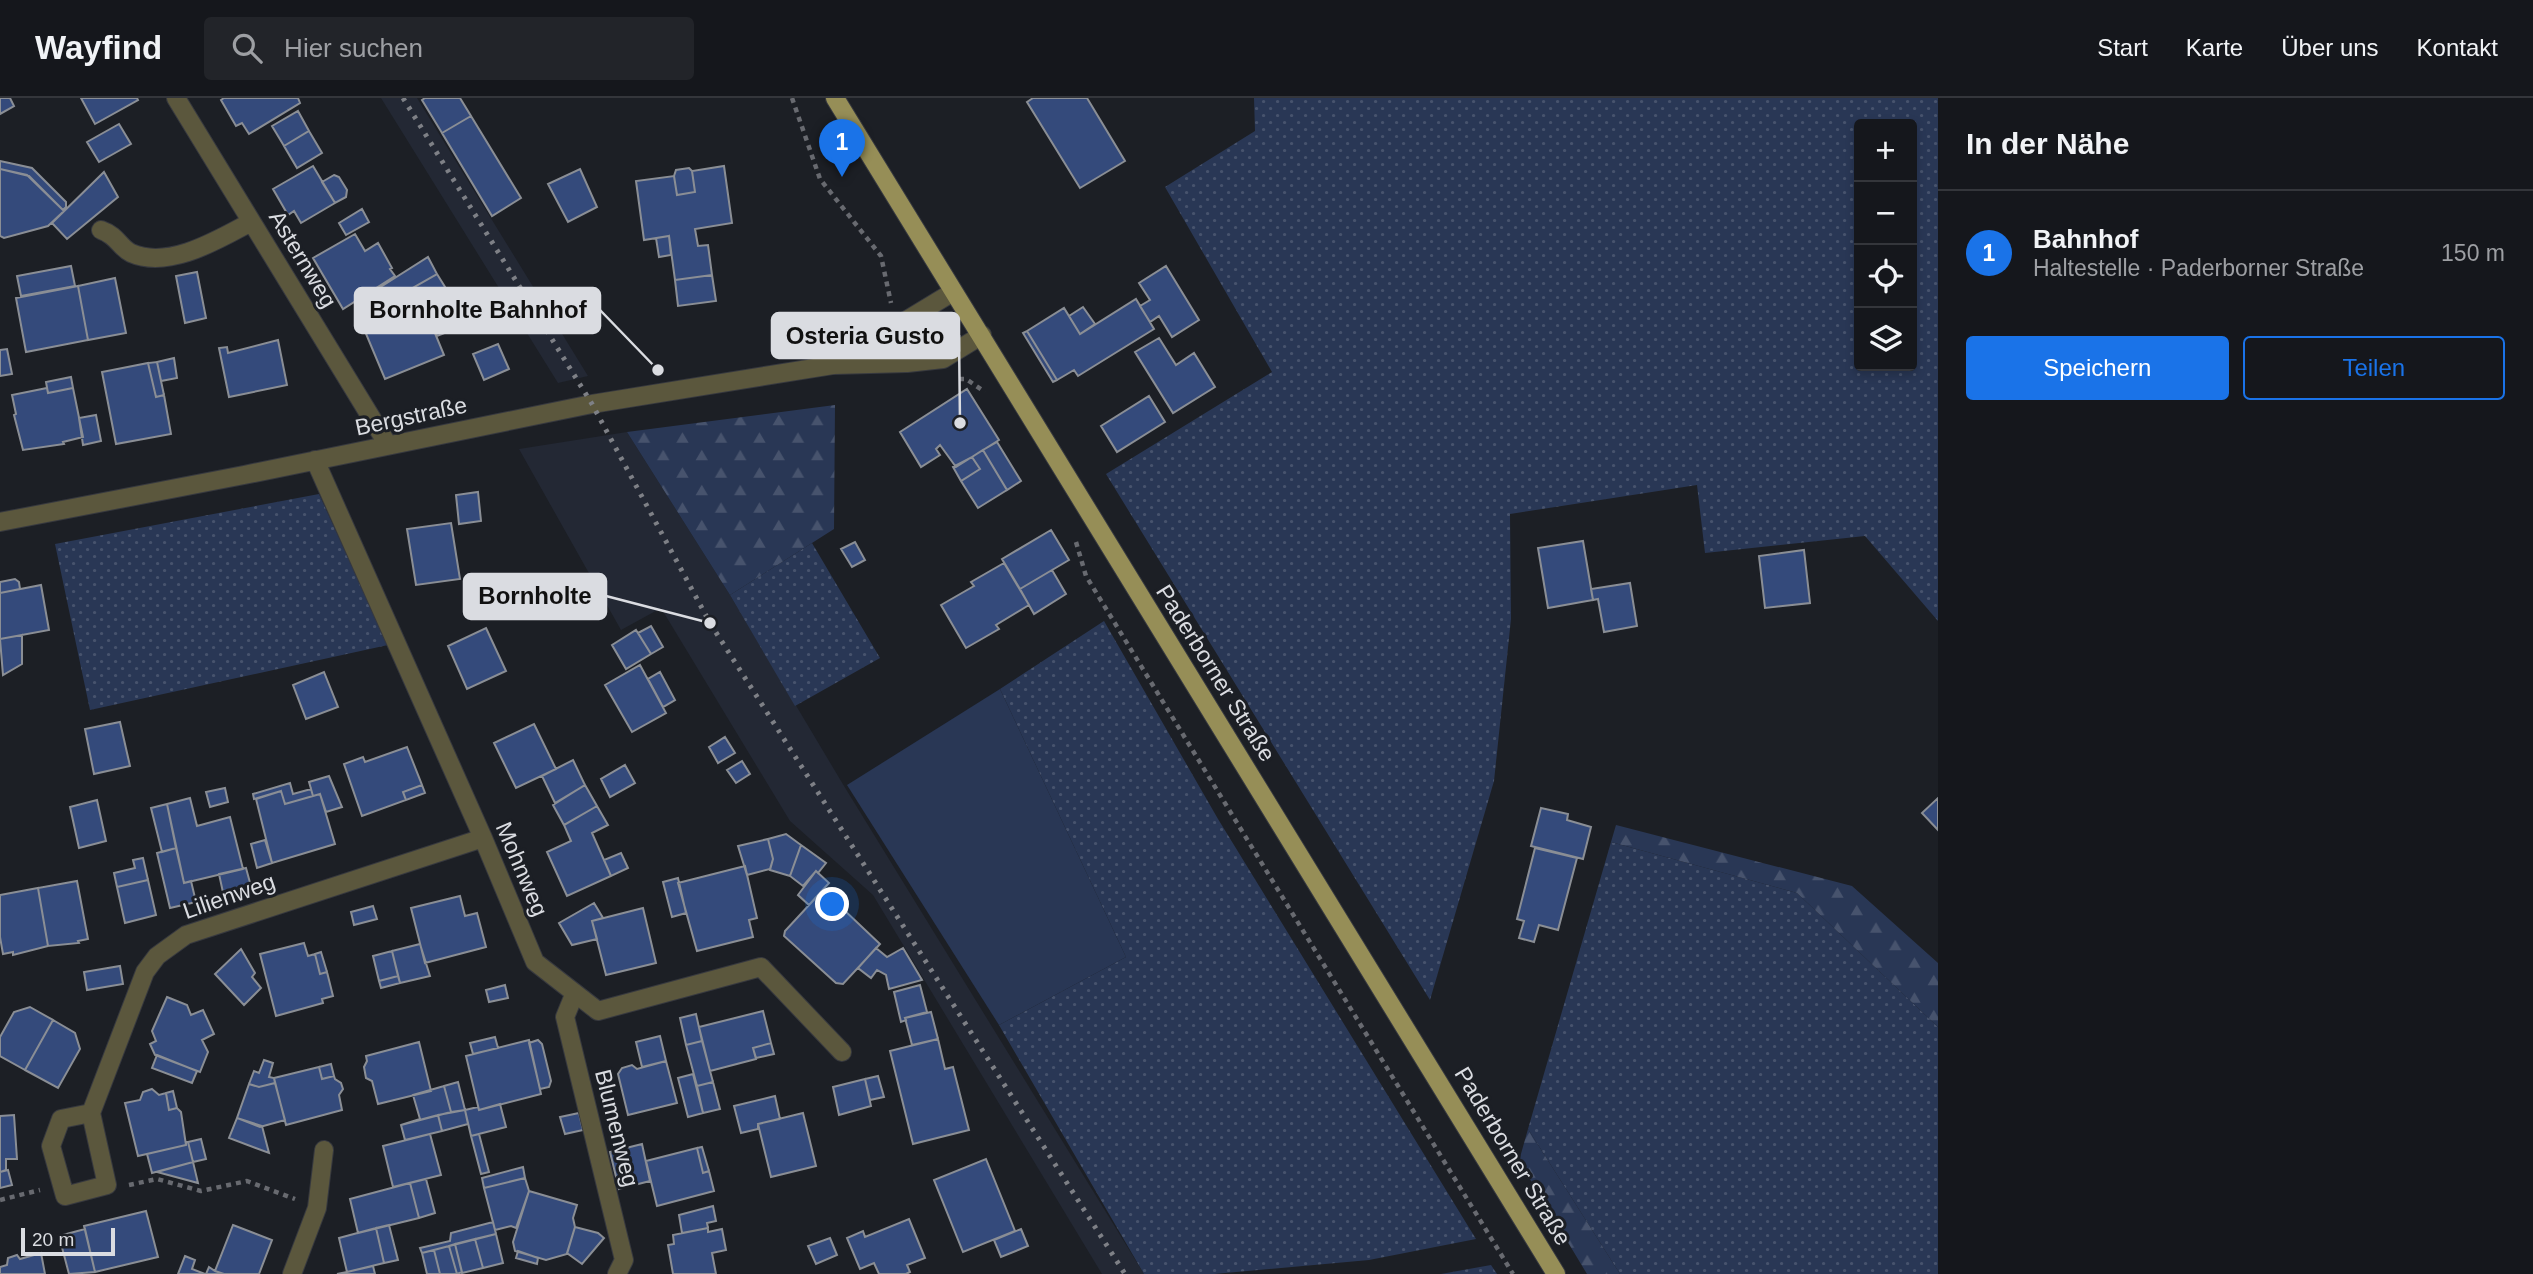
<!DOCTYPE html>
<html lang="de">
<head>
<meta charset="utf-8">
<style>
	body { margin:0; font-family:Helvetica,sans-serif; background:#222429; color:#f1f3f6 }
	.controls { position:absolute; right:21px; top:21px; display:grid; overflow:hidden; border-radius:7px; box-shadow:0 4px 10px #0003 }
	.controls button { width:63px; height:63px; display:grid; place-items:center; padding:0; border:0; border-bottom:2px solid #34363b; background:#15171c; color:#f1f3f6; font:35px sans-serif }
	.scale { position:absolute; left:21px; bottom:18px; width:94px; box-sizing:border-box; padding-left:7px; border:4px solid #dadce1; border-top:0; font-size:19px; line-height:24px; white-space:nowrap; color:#dadce1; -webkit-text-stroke:5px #1c1f25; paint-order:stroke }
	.you { position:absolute; left:833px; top:807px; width:24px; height:24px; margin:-18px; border:5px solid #fff; border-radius:50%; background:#1a73e8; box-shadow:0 0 0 10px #1a73e833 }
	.badge { display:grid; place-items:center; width:46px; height:46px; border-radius:50%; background:#1a73e8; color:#fff; font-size:23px; font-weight:700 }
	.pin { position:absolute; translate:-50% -58px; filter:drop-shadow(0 2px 4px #0008) }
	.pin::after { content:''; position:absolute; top:37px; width:24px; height:21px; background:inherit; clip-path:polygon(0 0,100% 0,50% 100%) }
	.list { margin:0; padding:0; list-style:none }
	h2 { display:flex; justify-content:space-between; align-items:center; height:91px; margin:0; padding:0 28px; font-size:30px }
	h2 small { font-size:23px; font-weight:400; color:#9d9fa3 }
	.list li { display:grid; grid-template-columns:46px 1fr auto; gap:21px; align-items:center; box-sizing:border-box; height:126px; padding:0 28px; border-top:2px solid #34363b }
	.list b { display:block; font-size:26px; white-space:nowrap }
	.list p { margin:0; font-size:23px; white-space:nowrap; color:#9d9fa3 }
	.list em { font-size:23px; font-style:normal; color:#9d9fa3 }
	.actions { display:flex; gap:14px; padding:21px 28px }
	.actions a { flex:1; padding:16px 0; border:2px solid #1a73e8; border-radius:7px; text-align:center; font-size:24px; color:#1a73e8 }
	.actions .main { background:#1a73e8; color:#fff }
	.icon { flex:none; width:38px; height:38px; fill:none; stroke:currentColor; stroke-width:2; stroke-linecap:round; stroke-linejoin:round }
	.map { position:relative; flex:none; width:1938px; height:1176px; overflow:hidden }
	header { display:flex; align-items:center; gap:42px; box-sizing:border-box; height:98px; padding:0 35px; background:#15171c; border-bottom:2px solid #34363b }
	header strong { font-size:33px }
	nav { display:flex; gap:38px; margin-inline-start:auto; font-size:24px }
	.search { width:490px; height:63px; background:#222429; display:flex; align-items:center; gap:18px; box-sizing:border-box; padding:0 24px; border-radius:7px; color:#9d9fa3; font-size:26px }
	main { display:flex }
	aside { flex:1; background:#15171c }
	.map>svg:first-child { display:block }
	.built { fill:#232834 }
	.grass { fill:url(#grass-dots); fill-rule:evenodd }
	.forest { fill:url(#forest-firs) }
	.park { fill:#293755 }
	.building { fill:#344a7b; stroke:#8a8e95; stroke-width:2 }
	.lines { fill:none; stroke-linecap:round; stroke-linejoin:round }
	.minor-casing { stroke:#37393f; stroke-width:20 }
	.major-casing { stroke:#37393f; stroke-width:20 }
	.path { stroke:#686a70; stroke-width:4.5; stroke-dasharray:5 5; stroke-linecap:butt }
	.minor { stroke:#5b573d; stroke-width:18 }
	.major { stroke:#968e57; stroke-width:18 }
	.rail { stroke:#7e8086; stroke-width:5; stroke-dasharray:3.5 7; stroke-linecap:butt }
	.labels { text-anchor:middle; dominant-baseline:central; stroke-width:6; stroke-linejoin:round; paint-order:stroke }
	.street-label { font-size:23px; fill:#dadce1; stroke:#1c1f25 }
	.leader { fill:none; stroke:#dadce1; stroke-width:2.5 }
	.callout-dot { fill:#dadce1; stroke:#1c1f25; stroke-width:2.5 }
	.callout { fill:#dadce1; stroke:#dadce1; stroke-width:2.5 }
	.callout-label { font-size:24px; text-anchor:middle; font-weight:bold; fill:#111 }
</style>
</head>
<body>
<header>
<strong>Wayfind</strong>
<div class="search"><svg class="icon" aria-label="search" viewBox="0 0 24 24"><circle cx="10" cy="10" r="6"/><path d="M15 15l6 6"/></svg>Hier suchen</div>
<nav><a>Start</a><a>Karte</a><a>Über uns</a><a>Kontakt</a></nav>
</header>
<main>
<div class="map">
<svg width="1938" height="1176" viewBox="0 0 1938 1176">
	<defs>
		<pattern id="grass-dots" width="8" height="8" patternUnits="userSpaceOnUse" patternTransform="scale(1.75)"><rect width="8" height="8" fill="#293755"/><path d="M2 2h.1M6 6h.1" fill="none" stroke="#47536d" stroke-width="1.8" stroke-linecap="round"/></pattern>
		<pattern id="forest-firs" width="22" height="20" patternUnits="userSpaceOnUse" patternTransform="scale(1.75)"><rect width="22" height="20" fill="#293755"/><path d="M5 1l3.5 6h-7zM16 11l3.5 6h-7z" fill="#47536d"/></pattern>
	</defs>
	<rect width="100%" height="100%" fill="#1c1f25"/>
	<!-- built -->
	<path class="built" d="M381,0h36l171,278 -30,7z
		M627,334l103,163 114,191 300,488h-42l-229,-379 -83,-74 -129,-213 -40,22 -102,-181z"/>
	<!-- grass -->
	<path class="grass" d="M1254,0h684v523l-73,-85 -160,17 -8,-68 -187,29 1,105 -17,162 -64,219 -324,-526 166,-102 -107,-185 90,-56zM1859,26h53v242h-53z
		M319,396l69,151 -298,65 -35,-166z
		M812,445l68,115 -85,48 -65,-111z
		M1104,523l114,198 258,420 -107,21 -155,14h-70l-145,-249 127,-68 -126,-268z
		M1611,744l186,51 141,134v247h-318l-92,-145z
		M1491,1167l6,9h-56z"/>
	<!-- forest -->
	<path class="forest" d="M835,307l-1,124 -104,66 -103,-163z
		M1616,727l236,61 86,77v64l-141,-134 -186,-51z
		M1528,1031l92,145h-33l-68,-113z"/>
	<!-- park -->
	<path class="park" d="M1000,591l126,268 -127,68 -152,-240z"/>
	<!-- building -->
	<path class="building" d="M0,0h10l4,8 -14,8z
		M81,0h56l1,2 -43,24z
		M224,0h74l2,5 -51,31 -7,-11 -6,3 -15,-26z
		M425,0h35l11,18 -29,17 -20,-33z
		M1033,0h54l38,63 -45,27 -53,-86z
		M298,13l11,20 -25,15 -12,-20z
		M471,18l50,82 -29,18 -50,-83z
		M119,26l12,20 -32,18 -12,-20z
		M309,33l13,22 -25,15 -13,-22z
		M0,63l32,7 34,34v5l-3,3 -36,-35 -27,-6z
		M313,68l22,37 -34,20 -7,-12 -6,4 -15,-26z
		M724,68l8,57 -37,6 3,17 10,-1 4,30 -37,5 -6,-44 -25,4 -8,-59 38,-5 3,19 18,-3 -3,-21z
		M689,70l3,3 3,21 -18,3 -3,-19 2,-6z
		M0,71l29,7 35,35 -16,15 -44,12 -4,-2z
		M580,71l17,38 -29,15 -20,-38z
		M104,74l14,25 -51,42 -15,-16z
		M334,77l5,2 8,13 -1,7 -11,6 -13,-21z
		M362,111l7,13 -23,13 -7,-12z
		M355,136l10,17 13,-8 14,25 -2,1 5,7 -52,33 -30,-51z
		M669,138l2,19 -12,2 -3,-19z
		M428,159l9,17 -51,29 -7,-15z
		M71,168l4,20 -54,10 -4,-20z
		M1166,168l33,54 -27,17 -13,-21 -9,6 -10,-16 10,-6 -11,-17z
		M197,174l9,46 -21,5 -9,-47z
		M437,176l13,21 -25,15 -2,-6 -9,4 -9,-15 -19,11v-1z
		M712,177l4,26 -38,5 -3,-26z
		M115,180l11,55 -38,7 -10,-54z
		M78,188l10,54 -62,12 -10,-54z
		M443,201l12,30 -18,7 -12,-26z
		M1136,201l18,30 -76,47 -4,-6 -17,10 -30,-49 37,-23 16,26z
		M423,206l21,51 -59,24 -21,-50z
		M1083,209l12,17 -15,10 -11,-18z
		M1027,233l30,49 -4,2 -30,-49z
		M1159,240l17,27 18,-12 21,34 -42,26 -38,-61z
		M278,242l9,45 -58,12 -10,-49 8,-1 1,6z
		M498,246l11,25 -25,11 -11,-26z
		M7,251l5,25 -12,2v-26z
		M174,260l3,20 -16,3 -4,-19z
		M157,264l7,33 -8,2 -8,-34z
		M148,265l8,34 8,-2 7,39 -55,10 -14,-72z
		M71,279l2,11 -25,5 -2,-11z
		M47,290l1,5 25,-5 10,49 -20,5 1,2 -41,6 -9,-35 2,-1 -4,-19z
		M967,291l32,51 -43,27 -16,-22 -4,4 4,6 -19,12 -21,-35z
		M1149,298l16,26 -48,30 -16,-26z
		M96,317l5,26 -18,4 -4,-27z
		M997,344l24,39 -14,9 -24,-40z
		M983,352l24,40 -29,18 -17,-27 19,-12 -8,-12z
		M972,359l8,12 -19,12 -8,-14z
		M478,394l3,29 -22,3 -3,-29z
		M451,425l9,56 -44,6 -9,-56z
		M1051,432l18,30 -49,29 -18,-30z
		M1583,443l10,59 -45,8 -10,-60z
		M855,444l10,18 -13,7 -11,-18z
		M1804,452l6,53 -45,5 -6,-52z
		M1004,465l25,42 -33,20 3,4 -33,19 -25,-43 33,-19 -3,-4z
		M1052,472l14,24 -32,20 -14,-25z
		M15,481l4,3 1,7 -20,4v-11z
		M1630,485l7,43 -33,6 -6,-33 -5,1 -2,-11z
		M41,487l8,45 -49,9v-46z
		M651,528l12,21 -12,7 -13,-21z
		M486,530l20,43 -39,18 -19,-43z
		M636,532l15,24 -25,15 -14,-24z
		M22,537v29l-19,11 -3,-36z
		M640,567l26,48 -34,19 -27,-47z
		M324,574l14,35 -32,12 -13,-34z
		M660,574l15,28 -12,7 -15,-28z
		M120,624l10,44 -36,8 -9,-45z
		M534,626l22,45 -40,19 -22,-45z
		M725,639l10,16 -17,10 -9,-16z
		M407,649l15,38 -19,7 3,8 -44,16 -18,-52 19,-7 2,5z
		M573,662l12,25 -30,18 -13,-27z
		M742,663l8,13 -14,9 -9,-13z
		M625,667l10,18 -25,14 -9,-18z
		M329,678l13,31 -16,5 -6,-18 -7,2 -4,-14z
		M290,685l3,11 18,-5 2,7 -28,8 -4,-13 -27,8 -1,-5z
		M422,687l3,8 -19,7 -3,-8z
		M585,687l12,21 -33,19 -11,-20z
		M225,690l3,14 -18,5 -4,-15z
		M281,693l4,13 35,-10 15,50 -63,19 -16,-64z
		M190,700l7,28 33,-9 13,52 -59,14 -17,-79z
		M1938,700v32l-16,-17z
		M97,702l9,41 -27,7 -9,-41z
		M167,706l9,44 -14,4 -11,-44z
		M597,708l11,19 -16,8 19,43 -44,20 -20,-44 24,-11 -7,-16z
		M1541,710l27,6 -1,6 24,7 -8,32 -52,-13z
		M786,736l15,11 -11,31 -20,-6 3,-11 -5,-20z
		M768,741l5,20 -3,10 -23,6 -9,-29z
		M265,742l7,23 -15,5 -6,-24z
		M801,747l25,18 -8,10 -2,-2 -13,15 -13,-10z
		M176,750l8,35 7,-2 5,21 -26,6 -13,-55z
		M1535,750l42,10 -19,72 -19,-5 -5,17 -15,-4 5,-17 -7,-2z
		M621,755l7,15 -17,8 -7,-16z
		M143,760l5,22 -31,7 -3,-14 21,-5 -2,-8z
		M745,768l12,52 -8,2 4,17 -56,14 -19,-68z
		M246,770l6,22 -28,7 -5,-23z
		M816,773l13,12 -20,22 -11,-10z
		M678,780l8,35 -14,4 -9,-35z
		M148,782l8,35 -31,8 -8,-36z
		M77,783l11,58 -10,2 1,2 -31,3 -10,-58z
		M38,790l10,58 -35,9v-3l-10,2 -3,-17v-42z
		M823,792l57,54 -37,40 -7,-1 -52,-47 1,-5z
		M460,798l5,20 12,-3 9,34 -61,16 -14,-55z
		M594,805l9,15 -11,3 5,18 -25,6 -13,-22z
		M373,808l4,13 -23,6 -3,-13z
		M643,810l13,55 -50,12 -14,-54z
		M304,845l4,13 7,-2 5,20 7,-2 6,24 -11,3 1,4 -47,13 -16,-62z
		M420,846l10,32 -30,7 -8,-32z
		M876,850l11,9 16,-9 19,32 -33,9 -3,-14 -9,-5 -6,8 -13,-10z
		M241,851l14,24 -3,4 9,11 -17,17 -29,-31z
		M392,853l6,25 -19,5 -6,-25z
		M321,854l6,20 -7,2 -5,-20z
		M120,868l3,18 -36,6 -3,-18z
		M398,878l2,7 -19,5 -2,-7z
		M505,887l3,13 -19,4 -3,-12z
		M920,887l7,27 -22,6 1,2 -5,2 -7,-30z
		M167,899l20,8 4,10 12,-5 11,24 -12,6 6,12 -8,20 -45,-17 -5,-11 6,-3 -4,-10z
		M30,909l23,13 -28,50 -25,-14v-19l14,-25z
		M763,913l8,32 -18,5 3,11 -46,12 -11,-44z
		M931,914l7,27 -26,6 -7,-27z
		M696,916l6,27 -16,4 -6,-27z
		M53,922l22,13 5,16 -22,39 -33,-18z
		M660,938l6,25 -24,6 -6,-25z
		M495,939l3,11 -25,6 -3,-11z
		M938,941l7,30 8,-2 16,63 -56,14 -23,-93z
		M529,942l12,54 -62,16 -13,-54z
		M538,942l4,4 9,37 -2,6 -9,2 -11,-46z
		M702,943l11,41 -16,4 -11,-41z
		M419,944l12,49 -53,13 -6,-23 -6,-3 -2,-11 3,-6 -1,-5z
		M771,945l3,11 -18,4 -3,-10z
		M157,957l40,16 -5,12 -40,-15z
		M264,962l9,3 -4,14 5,1 1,5 -16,4 -10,-3 5,-13 5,2z
		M666,963l11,42 -49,12 -10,-41 4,-6 10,-3 5,4z
		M331,966l3,12 -12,3 -3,-12z
		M319,969l3,12 12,-3 1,3 6,4 2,6 -4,6 3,15 -56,15 -12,-47z
		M693,976l10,39 -15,4 -10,-39z
		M878,978l6,21 -14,3 -5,-21z
		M865,981l6,27 -32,9 -6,-28z
		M458,984l7,28 -14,2 -7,-26z
		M713,984l7,27 -17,4 -6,-27z
		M275,985l10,37 -25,7 -23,-9 12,-34 10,3z
		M444,988l7,26 -50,13 19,-6 -7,-24z
		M152,991l7,6 7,-2 3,17 8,-2 4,4 5,33 -48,11 -13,-53 15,-3 3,-8z
		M173,993l4,17 -8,2 -3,-17z
		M775,998l5,23 -22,5v5l-17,4 -7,-27z
		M500,1006l6,23 -35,9 -6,-26 13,-3 1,3z
		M465,1012l3,14 -26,7 -4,-16z
		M579,1015l4,17 -18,4 -5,-17z
		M803,1015l13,53 -45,11 -13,-53z
		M14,1017l3,44h-11v11l-6,2v-56z
		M438,1017l4,16 -37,9 -4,-15z
		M237,1020l25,8 7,27 -40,-15z
		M430,1036l11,41 -48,12 -10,-41z
		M479,1036l10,38 -8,2 -10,-38z
		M201,1041l5,20 -13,3 -5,-20z
		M186,1044h2l5,20 -41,11 -5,-19 39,-9z
		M642,1046l8,37 -31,8 -9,-37z
		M702,1049l7,24 -6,2 -6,-25z
		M697,1050l6,25 6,-2 5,20 -57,15 -11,-45z
		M986,1061l29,72 -52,21 -29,-72z
		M193,1064l5,21 -41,-11z
		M523,1069l2,11 -41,10 -2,-10z
		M8,1072l4,15 -12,3v-16z
		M525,1080l4,13 -13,37 -5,-2 -16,4 -11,-42z
		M426,1081l9,34 -16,5 -9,-35z
		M410,1085l9,35 -61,15 -8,-34z
		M529,1093l48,14 -4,13 2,9 -8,27 -21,6 -31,-9 -2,-9z
		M713,1108l3,15 -9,2 1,5 -26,5 -3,-18z
		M146,1113l12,46 -63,15 -11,-46z
		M909,1121l16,39 -18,7 3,7 -4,2h-27l-5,-11 -14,6 -13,-31 16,-7 2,6z
		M493,1124l3,12 -74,19 -2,-5 30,-7 1,-8z
		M233,1127l39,15 -13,34h-35l-9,-3z
		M389,1127l9,35 -14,3 -8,-35z
		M575,1129l23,6 6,5 -22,26 -15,-11z
		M376,1130l8,35 -37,9 -8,-34z
		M708,1130v4l14,-3 4,21 -14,3 4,21h-43l-5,-29 6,-1 -1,-9z
		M85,1131l10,43 -26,2 -10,-38z
		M1021,1131l7,17 -27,11 -7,-17z
		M496,1136l7,29 -20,5 -8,-29z
		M830,1140l7,17 -21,9 -8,-18z
		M475,1141l8,29 -21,5 -7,-29z
		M455,1146l7,28 -5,2 -8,-28z
		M449,1148l8,28h-17l-6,-24z
		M434,1152l6,24h-13l-5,-21z
		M518,1153l20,7 -1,6 -21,-6z
		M41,1155l4,21h-45v-7l7,-2 1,-7 9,-3 3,4z
		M185,1158l10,4 -3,9 13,5h-27z
		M373,1168l2,8h-38l10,-2z
		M209,1169l6,4 9,3h-18z"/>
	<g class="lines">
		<!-- minor casing -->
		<g class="minor-casing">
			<path id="minor" d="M176,0l212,347
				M101,132c17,6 18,17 30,23 38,17 88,-14 120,-31
				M836,265l117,-71
				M315,362l168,378 52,124 63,49 163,-44 81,85
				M0,424l244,-47 348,-71 241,-39 74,-2 36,-4 39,-24
				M574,897l-9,22 59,243 -7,14
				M91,1015l-30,6 -10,27 14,50 42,-11 -16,-72 54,-141 12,-16 29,-21 297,-97
				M292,1176l25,-66 7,-58"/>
		</g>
		<!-- major casing -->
		<g class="major-casing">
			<path id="major" d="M835,0l721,1176"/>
		</g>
		<!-- path -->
		<path class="path" d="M792,0l28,81 61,77 10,47
			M959,281h7l19,13
			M1076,444l10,34 427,698
			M129,1087l28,-6 44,12 46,-10 48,18
			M0,1102l40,-10"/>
		<!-- minor -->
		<use href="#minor" class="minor"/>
		<!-- major -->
		<use href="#major" class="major"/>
		<!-- rail -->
		<path class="rail" d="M403,0l189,306 118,219 415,651"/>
	</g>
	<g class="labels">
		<!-- street labels -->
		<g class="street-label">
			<text transform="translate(303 161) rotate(59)">Asternweg</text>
			<text transform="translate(411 318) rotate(-12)">Bergstraße</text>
			<text transform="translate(1216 575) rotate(58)">Paderborner Straße</text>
			<text transform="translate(522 771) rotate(67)">Mohnweg</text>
			<text transform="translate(229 798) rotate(-19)">Lilienweg</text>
			<text transform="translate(617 1030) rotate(76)">Blumenweg</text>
			<text transform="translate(1513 1058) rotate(59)">Paderborner Straße</text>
		</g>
	</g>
	<!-- callouts -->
	<path class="leader" d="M658 272L600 212M960 325L959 237M710 525L606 498"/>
	<g class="callout-dot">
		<circle cx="658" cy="272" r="7"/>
		<circle cx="960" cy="325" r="7"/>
		<circle cx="710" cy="525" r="7"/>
	</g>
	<g class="callout">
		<rect x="355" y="190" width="245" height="45" rx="7"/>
		<rect x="772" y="215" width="187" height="45" rx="7"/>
		<rect x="464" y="476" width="142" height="45" rx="7"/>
	</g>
	<g class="callout-label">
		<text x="478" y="220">Bornholte Bahnhof</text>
		<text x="865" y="246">Osteria Gusto</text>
		<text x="535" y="506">Bornholte</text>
	</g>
</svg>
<div class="controls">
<button>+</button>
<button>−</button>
<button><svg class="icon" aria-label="locate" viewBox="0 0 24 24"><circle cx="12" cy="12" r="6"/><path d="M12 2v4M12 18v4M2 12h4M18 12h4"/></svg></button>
<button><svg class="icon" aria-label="layers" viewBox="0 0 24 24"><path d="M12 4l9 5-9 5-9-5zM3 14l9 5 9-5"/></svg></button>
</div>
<div class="scale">20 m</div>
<div class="you"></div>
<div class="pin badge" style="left:842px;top:79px">1</div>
</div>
<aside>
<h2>In der Nähe<small></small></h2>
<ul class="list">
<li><span class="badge">1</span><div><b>Bahnhof</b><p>Haltestelle · Paderborner Straße</p></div><em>150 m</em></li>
</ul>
<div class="actions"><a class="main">Speichern</a><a>Teilen</a></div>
</aside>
</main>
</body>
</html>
